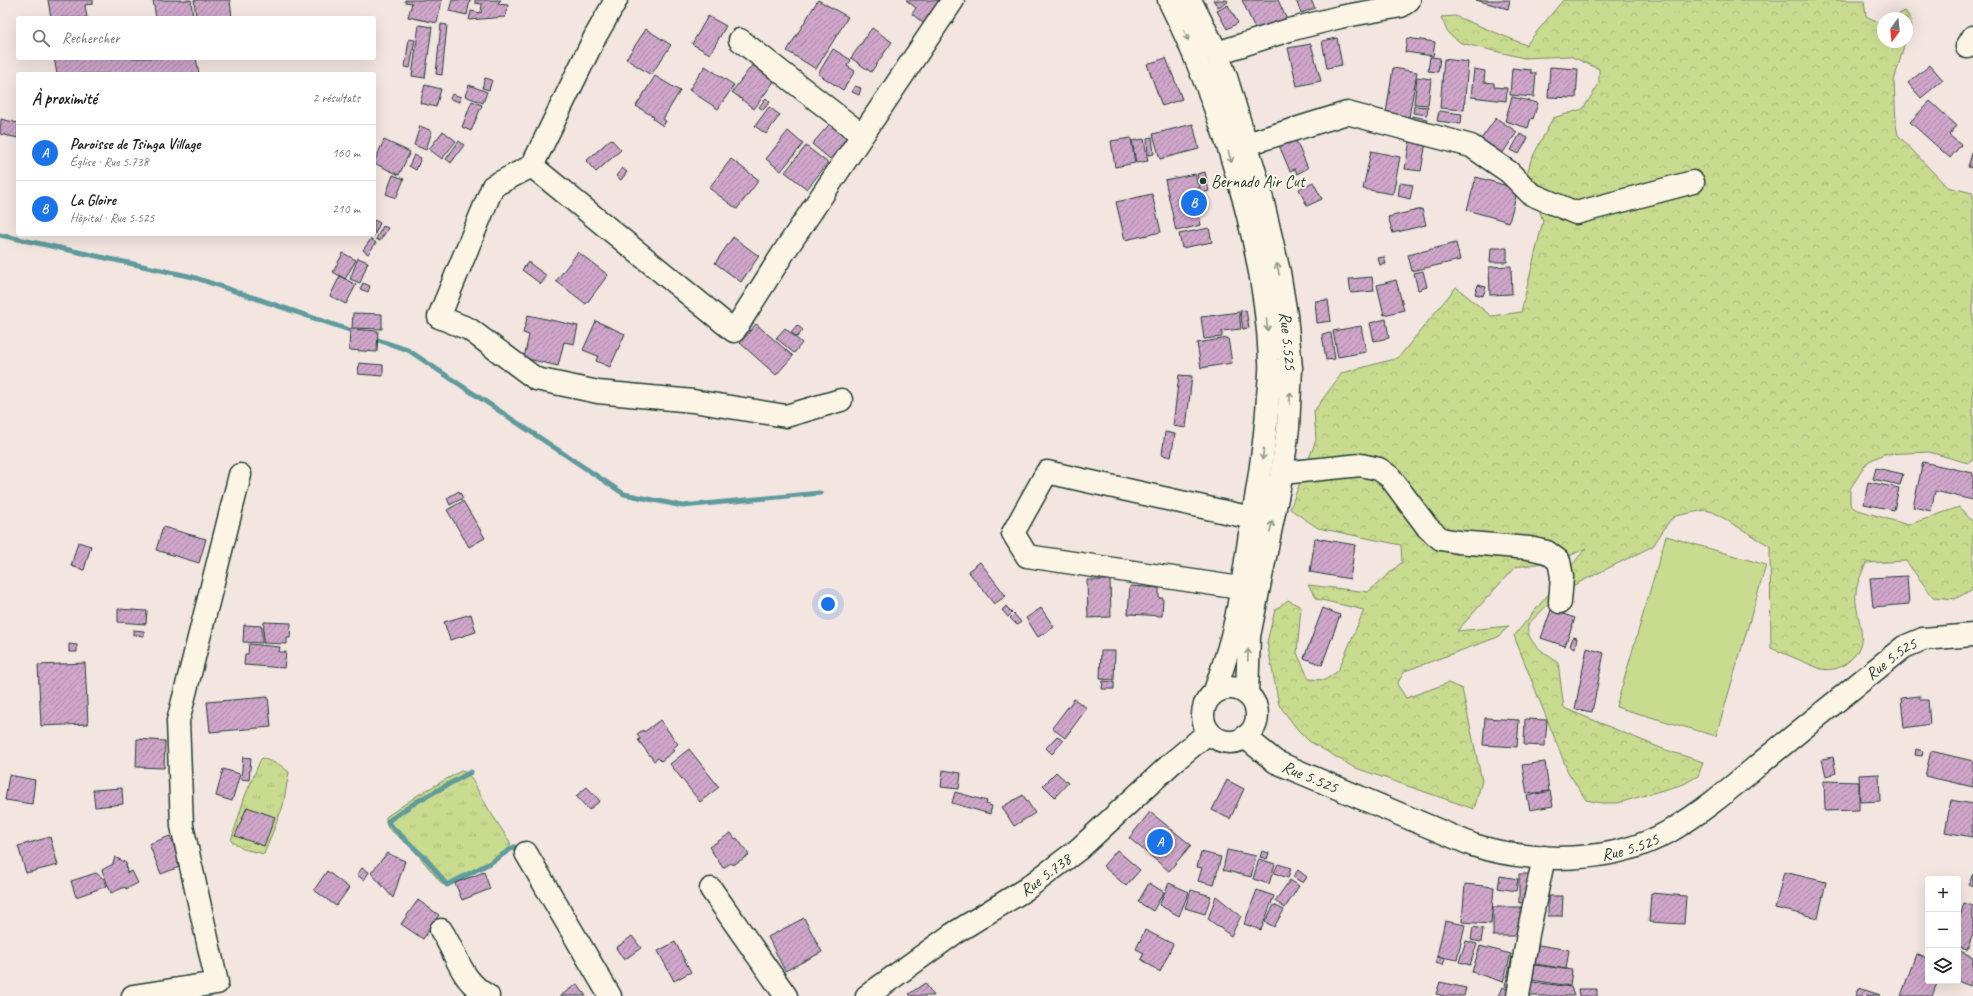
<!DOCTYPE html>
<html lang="fr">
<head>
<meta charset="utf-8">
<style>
	body { margin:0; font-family:Caveat,sans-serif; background:#f2f2f2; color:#222 }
	.controls { position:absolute; right:12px; bottom:12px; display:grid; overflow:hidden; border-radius:4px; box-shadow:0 4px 16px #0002 }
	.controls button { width:36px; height:36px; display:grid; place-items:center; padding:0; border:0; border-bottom:1px solid #e0e0e0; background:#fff; color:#222; font:20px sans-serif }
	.compass { position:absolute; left:1877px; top:12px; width:36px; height:36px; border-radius:50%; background:#fff; box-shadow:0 4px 16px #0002; rotate:195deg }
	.you { position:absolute; left:828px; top:604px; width:14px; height:14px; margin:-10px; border:3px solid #fff; border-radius:50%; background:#1a73e8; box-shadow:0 0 0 6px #1a73e833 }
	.badge { display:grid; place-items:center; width:26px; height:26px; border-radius:50%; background:#1a73e8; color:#fff; font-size:13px; font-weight:700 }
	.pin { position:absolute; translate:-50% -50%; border:2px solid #fff; box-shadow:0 1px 4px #0006 }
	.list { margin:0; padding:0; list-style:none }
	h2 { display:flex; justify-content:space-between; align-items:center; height:52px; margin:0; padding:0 16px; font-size:17px }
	h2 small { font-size:13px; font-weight:400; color:#767676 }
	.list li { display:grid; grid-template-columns:26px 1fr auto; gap:12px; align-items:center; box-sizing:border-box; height:56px; padding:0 16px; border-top:1px solid #e0e0e0 }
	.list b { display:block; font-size:15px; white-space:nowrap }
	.list p { margin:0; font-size:13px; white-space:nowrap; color:#767676 }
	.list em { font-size:13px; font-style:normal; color:#767676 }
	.icon { flex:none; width:22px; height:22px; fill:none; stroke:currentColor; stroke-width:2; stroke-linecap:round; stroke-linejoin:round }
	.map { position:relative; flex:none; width:1973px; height:996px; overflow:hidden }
	.search { position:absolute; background:#fff; box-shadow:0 4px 16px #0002; left:16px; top:16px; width:360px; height:44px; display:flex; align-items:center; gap:10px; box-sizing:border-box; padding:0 14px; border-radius:4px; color:#767676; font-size:15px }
	.panel { position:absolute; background:#fff; box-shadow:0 4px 16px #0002; left:16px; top:72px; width:360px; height:164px; border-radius:4px }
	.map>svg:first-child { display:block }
	.grass { fill:url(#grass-tufts); stroke:#748c62 }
	.forest { fill:url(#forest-crowns); stroke:#748c62 }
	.garden { fill:#c9db8f; stroke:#748c62 }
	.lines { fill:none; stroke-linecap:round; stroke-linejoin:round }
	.stream { stroke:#5f9b9c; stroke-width:5 }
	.building { fill:url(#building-hatch); stroke:#1f3d34 }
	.minor-casing { stroke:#1f3d34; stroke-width:25 }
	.minor { stroke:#fcf5e5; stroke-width:22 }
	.oneway { stroke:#8e998c }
	.poi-dot { fill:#1f3d34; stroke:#fcf5e5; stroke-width:1.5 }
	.labels { text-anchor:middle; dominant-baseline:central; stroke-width:4; stroke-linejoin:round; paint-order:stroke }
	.poi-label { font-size:17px; fill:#1f3d34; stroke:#fcf5e5; text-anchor:start }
	.street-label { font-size:17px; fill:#1f3d34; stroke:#fcf5e5 }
</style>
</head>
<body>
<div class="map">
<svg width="1973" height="996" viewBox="0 0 1973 996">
	<defs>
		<pattern id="grass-tufts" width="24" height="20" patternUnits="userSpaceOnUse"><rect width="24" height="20" fill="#c9db8f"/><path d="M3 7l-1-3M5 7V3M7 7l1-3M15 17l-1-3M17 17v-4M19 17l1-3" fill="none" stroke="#acbd7c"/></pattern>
		<pattern id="forest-crowns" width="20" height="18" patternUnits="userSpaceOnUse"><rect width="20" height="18" fill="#c9db8f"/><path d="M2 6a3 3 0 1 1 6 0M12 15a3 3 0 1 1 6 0" fill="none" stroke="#acbd7c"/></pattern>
		<pattern id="building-hatch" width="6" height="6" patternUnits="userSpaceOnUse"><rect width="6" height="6" fill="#d0a6cb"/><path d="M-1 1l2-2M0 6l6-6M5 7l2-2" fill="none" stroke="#a888a6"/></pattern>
	</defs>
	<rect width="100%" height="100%" fill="#f3e5e0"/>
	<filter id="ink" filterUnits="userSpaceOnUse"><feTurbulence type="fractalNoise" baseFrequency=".025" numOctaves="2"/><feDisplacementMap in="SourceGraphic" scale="8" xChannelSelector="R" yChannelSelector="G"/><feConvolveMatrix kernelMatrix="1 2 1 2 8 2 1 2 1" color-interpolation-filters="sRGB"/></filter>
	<g filter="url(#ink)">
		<!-- grass -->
		<path class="grass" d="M262,758l18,7 9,7 -6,34 -19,48 -21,-5 -12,-8 14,-45 15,-35z
			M461,771l7,2 21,37 21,32 1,8 -11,9 -57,26 -30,-36 -25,-21 -2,-5v-6l32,-22z"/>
		<!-- forest -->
		<path class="forest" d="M1563,0h301l2,16 14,7 3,-1v20h22l-11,39 2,44 2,10 49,52 26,6v267l-5,3 -39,-11 -45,2 -15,7 -5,6 -14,22v15l5,5 53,16 51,-18 14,15v62l-2,6 -16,9 -22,-2 -27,-36 -40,2c-3,8 -9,19 -10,29 -3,25 18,48 -7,69 -7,7 -18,10 -28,8l-50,-21 -1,-102 -57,-34 -8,-2 -29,6 -6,4 -17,26 -91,45 -34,33c-3,19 17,28 30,39l6,45 99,41 40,13 -5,14 -14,8 -66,19h-17l-15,-3 -18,-28 -54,-136 72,-88 -27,13 -44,6 -58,64 52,-5 -11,11 -93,34 -8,13 9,14 42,-15 14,6 20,92 -8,28 -121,-42 -44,-26 -11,-11 -19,-25 -12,-63 8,-32 13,-10 13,7 -4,46 12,26 16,1 13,-9 26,-61 -47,-11 -9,-14 60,7 34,-30 -1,-17 -83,-17 -28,-19 26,-69 -2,-29 28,-38 56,-15 58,-71 35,29 30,-4 22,-91 -16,-47 4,-14 22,-42 30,-9 16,-25v-15l-29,-13 -46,2 -63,-15 -13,-10 -7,-16 14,-1 71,29z
			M1905,11l7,10 -5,15v-18h-16z"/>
		<!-- garden -->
		<path class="garden" d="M1666,536l100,29 -50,171 -100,-29z"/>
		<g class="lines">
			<!-- stream -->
			<path class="stream" d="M0,235l193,42 162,55
				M372,338l36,12 216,144 59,12 137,-13
				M471,772l-55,30 -28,19 1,3 38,36 20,25 43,-22 24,-16"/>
		</g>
		<!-- building -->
		<path class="building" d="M48,0h45v4l-8,1 2,13h-36z
			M153,0h38l2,18h-37z
			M194,0h36l2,18h-36z
			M405,0h37l-5,23 -29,-6 4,-14 -7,-1z
			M452,0h18l-3,15 -18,-4z
			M475,0h26l-4,4 11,1 -3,12 -36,3 2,-9 10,2 1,-9 -7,-1z
			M818,0l30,17 -32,52 -29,-18z
			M906,0h43l-21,27 -16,-13 4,-6z
			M1213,0h14l1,2 -10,5z
			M1242,0h36l9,20 -30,13z
			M1296,0h15l4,8 -14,5z
			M1476,0h34l-2,9z
			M1228,5l10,18 -11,6 -10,-18z
			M708,16l18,10 -16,28 -18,-10z
			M441,24l6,1 -5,50 -6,-1z
			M419,25l13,2 -7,51 -13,-2z
			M872,28l20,14 -21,30 -20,-14z
			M646,29l25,16 -20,30 -25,-16z
			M1337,38l5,27 -15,3 -5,-27z
			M1407,38l28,4 -2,14 -28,-4z
			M409,39l6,1 -5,28 -5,-1z
			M1311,44l10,37 -24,5 -9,-38z
			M833,49l18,11 -4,6 8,5 -12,19 -25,-16z
			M1430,57l10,1 -2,14 -10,-1z
			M54,58h142l3,16h-142z
			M1166,58l16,41 -20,7 -15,-42z
			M1444,59l24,3 -4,48 -24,-2z
			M753,64l22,16 -21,29 -22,-17z
			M1930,65l13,15 -22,18 -13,-15z
			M705,66l29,19 -16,24 -29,-19z
			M1550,67l28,2 -2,29 -28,-1z
			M1393,68l24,4 -8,45 -23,-4z
			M1512,68l19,2v3h5l-2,24 -24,-2z
			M1474,69l11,2 -1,11 10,1v4l13,1 -1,13 -35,-4z
			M655,76l25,15 -17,28 3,2 -3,5 -10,-7 1,-2 -18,-11z
			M1417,77l14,2 -3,26 -14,-1z
			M485,78l7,2 -3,10 -7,-2z
			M425,85l16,4 -5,18 -16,-4z
			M469,85l18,7 -4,11 -18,-7z
			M855,86l6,2 -2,7 -7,-3z
			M452,94l9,3 -1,5 -10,-3z
			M1512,97l26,6 -5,16 -2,-1 -3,10 -23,-7z
			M766,98l4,4 -7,8 -4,-3z
			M472,101l10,4 -11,26 -9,-4z
			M1930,101l27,25 -8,9 12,10 -11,13 -40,-36z
			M1414,106l14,1 -1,8 -14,-2z
			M769,107l11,8 -14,19 -11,-8z
			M1439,111l23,3 -1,10 -24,-3z
			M1412,116l15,3 -1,7 -16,-3z
			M835,118l15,17 -20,24 -18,-15z
			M1496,118l21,14 -17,25 -21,-15z
			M1,119l17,4v15l-18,-4z
			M1193,124l6,25 -39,10 -7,-25z
			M420,126l12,5 -6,19 -12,-5z
			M443,131l13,10 -14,18 -13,-10z
			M788,131l15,13 -22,27 -15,-12z
			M1520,134l8,4 -9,16 -8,-4z
			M1294,136l14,32 -11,6 -2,-5 -5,2 -12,-28z
			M1152,137l2,17 -6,1 -1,-17z
			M1131,138l4,25 -20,4 -4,-26z
			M611,139l10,11 -25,22 -10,-11z
			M1144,139l4,22 -12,2 -4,-22z
			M384,140l26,12 -11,23 -25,-12z
			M1410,140l16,2 -5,29 -16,-2z
			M459,141l5,4 -13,18 -5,-4z
			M806,146l22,17 -21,26 -22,-17z
			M1973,150v18l-5,-1z
			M1371,151l29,6 -7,37 -30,-5z
			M414,155l7,3 -5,12 -7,-4z
			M731,159l28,21 -22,29 -28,-21z
			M622,168l5,4 -6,8 -5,-4z
			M1205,172l4,19 -8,2 -4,-19z
			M1195,174l5,22 -4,1 5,28 -25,6 -11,-51z
			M393,175l11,4 -8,19 -10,-4z
			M1476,177l42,12 -9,33 -42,-12z
			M1313,182l9,17 -15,7 -8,-17z
			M1400,183l13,2 -3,14 -12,-3z
			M1152,194l9,38 -36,8 -9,-38z
			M1422,209l4,16 -33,8 -5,-16z
			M374,220l6,3 -6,13 -4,-2h4z
			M383,226l5,2 -8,13 -4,-2z
			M1209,228l3,14 -30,6 -3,-14z
			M733,237l26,19 -18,26 -26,-19z
			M371,239l5,4 -8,11 -5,-4z
			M1456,243l4,17 -48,11 -4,-16z
			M1491,248h16v14h-17z
			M578,252l30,23 -22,29 -30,-23z
			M343,253l13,7 -11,19 -12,-7z
			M1384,257l2,7 -6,1 -2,-7z
			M358,258l10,4 -8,21 -10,-4z
			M528,262l19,14 -6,8 -19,-14z
			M1511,266l1,28 -22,1 -1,-28z
			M1423,271l4,16 -9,3 -4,-17z
			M340,276l16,9 -10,19 -16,-8z
			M1372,277l2,14 -23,2 -2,-14z
			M1396,280l8,30 -20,5 -7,-30z
			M363,283l7,3 -2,6 -8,-3z
			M1478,285l8,2 -3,9 -8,-2z
			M1328,300l3,21 -14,2 -2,-22z
			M1246,310l3,18 -6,1 -3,-18z
			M1239,312l2,17 -19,2v6l-18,2 -3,-22z
			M353,313l29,1v15l-30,-1z
			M528,315l50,11 -4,18 -10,-2 -6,24 -34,-8 5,-23 -6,-2z
			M1386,319l3,19 -15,3 -4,-18z
			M596,321l29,13 -15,33 -14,-6 2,-5 -15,-6z
			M756,324l37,32 -17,19 -36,-32z
			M797,325l6,5 -6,7 -6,-5z
			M1361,326l5,26 -28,5 -5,-26z
			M785,328l17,15 -8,10 -18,-15z
			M350,329l28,2 -1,21 -28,-2z
			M1331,333l4,26 -9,1 -4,-26z
			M1228,338l4,25 -31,5 -4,-25z
			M359,363l24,2v11l-25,-2z
			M1179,375l13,1 -6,52 -13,-2z
			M1165,432l10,2 -4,23 -9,-2z
			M1923,462l50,11v27l-38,-9 -4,20 -18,-4z
			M1876,468l27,6 -3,11 -27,-6z
			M1868,482l31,6 -5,22 -30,-6z
			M459,491l4,7 -13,7 -3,-7z
			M463,501l22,37 -16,9 -22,-37z
			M163,527l43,12 -7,24 -43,-13z
			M1315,538l40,7 -5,34 -40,-7z
			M78,542l13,4 -7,24 -13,-4z
			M980,562l26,34 -12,8 -26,-33z
			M1907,576l2,28 -36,3 -3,-29z
			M1087,580h23l1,37 -23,1z
			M1130,586l29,2v10h4l-1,18 -34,-2z
			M1006,606l6,7 -4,4 -6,-7z
			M1041,608l13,19 -16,10 -12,-19z
			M1323,608l17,7 -18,50 -18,-7z
			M118,609l29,2 -1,13 -28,-2z
			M1551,610l24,8 -10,28 -24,-8z
			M471,614l5,18 -26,8 -6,-18z
			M1014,614l7,8 -4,3 -7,-7z
			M264,622l27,1 -1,15h-3v6l-24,-1z
			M244,625l18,1v17l-19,-1z
			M133,630l11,1v5l-11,-1z
			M1573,637l4,1 -2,10 -5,-2z
			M69,644l8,1v7h-8z
			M249,644l31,3 -1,5h7l-2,16 -40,-3 1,-11h3z
			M1587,648l17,5 -12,59 -17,-3z
			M1101,651h14l-1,29 -14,-1z
			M85,663l3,61 -47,2 -3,-61z
			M1103,681l11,1v7h-12z
			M1920,696v4h8l2,24 -26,4 -3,-30z
			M268,697l3,30 -61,5 -3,-30z
			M1074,699l13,9 -22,30 -13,-10z
			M1485,718l34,2 -2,27 -34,-2z
			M1525,719l22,1 -2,26 -21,-1z
			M660,720l18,24 -6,5 2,2 -13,10 -3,-3 -4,3 -16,-21 2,-1 -3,-5 6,-4 1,2z
			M1057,736l6,5 -11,13 -6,-6z
			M137,739l28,2 -1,27 -28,-1z
			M689,749l30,38 -19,15 -30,-38z
			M1916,749l7,2 -1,5 -7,-1z
			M1931,751l42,10v26l-48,-11z
			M243,757l8,1 -2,22 -8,-1z
			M1833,757l3,16 -10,3 -4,-17z
			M1545,762l4,29 -22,3 -5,-29z
			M223,769l17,5 -8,27 -16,-5z
			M943,770l18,3 -2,16 -18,-2z
			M1056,772l12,11 -13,14 -12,-12z
			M1879,774l1,27 -20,1 -1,-27z
			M9,775l26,5 -3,24 -27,-4z
			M1227,780l17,9 -14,30 -18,-9z
			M1824,781l35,1v28l-34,1z
			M587,787l13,14 -11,9 -13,-14z
			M122,788l1,16 -28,3 -2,-17z
			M1550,791l3,15 -23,4 -3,-14z
			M955,792l32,9 -1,3 6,2 -2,8 -38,-11z
			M1023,795l12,18 -21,13 -12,-19z
			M1951,800l22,4 -1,33 -27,-5z
			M247,807l28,10 -11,29 -29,-10z
			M1150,812l41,33 -22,26 -40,-33z
			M731,833l4,6 2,-1 12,17 -16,10 -2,-2 -8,5 -14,-21z
			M170,836l12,30 -21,8 -12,-30z
			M50,837l8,28 -32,8 -8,-27z
			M1117,850l23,20 -14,16 -23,-20z
			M1227,850l29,6 -5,21 -28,-7z
			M1262,851l7,2 -2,6 -7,-2z
			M1201,852l20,5 -7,28 -16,-4 4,-13 -5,-1z
			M387,853l18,8 -12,37 -22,-25z
			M115,857l11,6 1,10 5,-2 6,12 -12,6 -1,-2 -14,6 -9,-23 11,-6z
			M1259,859l16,5 -6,20 -16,-5z
			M1278,864l13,4 -3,10 -14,-5z
			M362,868l7,4 -5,8 -7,-5z
			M1298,870l9,7 -4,6 -10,-6z
			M327,871l22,17 -13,18 -22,-16z
			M484,872l6,17 -28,11 -7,-17z
			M1784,872l42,10 -8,36 -43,-10z
			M96,873l8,6 3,7 -31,11 -5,-16z
			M1519,874h11v28l-11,1z
			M1973,874v12l-5,-2z
			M1500,876l18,3 -2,12 -18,-3z
			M1290,880l9,6 -14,22 -10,-7z
			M1149,883l15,9 -11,19 -15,-9z
			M1169,883l20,9 -10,24 -20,-11z
			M1465,884l29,3 -3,37 -29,-2z
			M1191,890l20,6 -6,18 -20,-6z
			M1257,890l17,6 -13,34 -17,-6z
			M1651,893l35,3 -2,28 -35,-2z
			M1216,896l25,20 -10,20 -23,-17z
			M1548,896h15l-1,20h-14z
			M418,900l21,15 -16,24 -22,-15z
			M1964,903l9,3v28l-6,16 -9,-3v-23z
			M1274,905l10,5 -10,17 -9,-5z
			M1493,907h28v29h-28z
			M804,918l18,34 -37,19 -17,-34z
			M1445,921l20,4 -8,35 -20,-4z
			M1473,927l10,2 -2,13 -10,-2z
			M1145,930l28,14 -13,28 -19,-13 3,-6 -8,-4z
			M632,936l9,12 -17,12 -8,-12z
			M1466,941l11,3 -7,21 -11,-3z
			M675,942l16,30 -17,9 -16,-30z
			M1533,944l36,6 -3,19 -36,-6z
			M1480,946l31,8 -8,28 -31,-10z
			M1958,950l15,7v21l-4,8 -11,-5z
			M1916,954l12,5v22h10l-6,15h-31z
			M1437,957l8,2 -2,6 -8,-2z
			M1512,957l10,2 -6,30 -11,-3z
			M1527,964l45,6 -2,16 -45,-7z
			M1525,981l46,6 3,9h-50z
			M1440,982l26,6 -2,8h-19l-9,-2z
			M925,983l9,13h-23l-2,-2z
			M577,984l9,12h-26z
			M1502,987l12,4 -2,5h-14z
			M1859,988l21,7 -24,1z
			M1578,989h19v7h-18z"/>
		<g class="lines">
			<!-- minor casing -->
			<g class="minor-casing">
				<g id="minor">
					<path d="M1169,0c52,105 96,243 101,360 1,12 -1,24 -2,36 -2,40 -8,80 -15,120 -7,40 -11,81 -21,120 -5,19 -11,37 -17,55"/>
					<path id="s1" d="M1190,0l27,53 9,24 33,109 20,86 7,43 5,53 -3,60 -6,45 -33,163 -2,58"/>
					<path d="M740,40l122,95"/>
					<path d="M1967,47l6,-10"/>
					<path d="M1217,53l72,-23 51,-13 61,-11 8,-6"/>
					<path d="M1247,144l100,-31 124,33 38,26 22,22 45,19 117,-31"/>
					<path d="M532,166l63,-129 21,-37"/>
					<path d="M841,400l-55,16 -93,-15 -95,-9 -62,-13 -67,-50 -30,-12 54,-131 39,-20 202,165 50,-79 169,-252"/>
					<path d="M1282,473l79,-8 18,4 11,8 38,51 13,11 17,3 71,6 18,4 12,9 3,16 -2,25"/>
					<path d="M1240,588l-213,-32 -14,-23 34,-61 205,46"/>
					<circle cx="1230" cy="715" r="27"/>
					<path id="s2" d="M1245,737l31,25 197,83c60,19 141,19 197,-14 38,-22 71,-52 104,-79 43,-35 86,-70 130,-105l19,-8 50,-4"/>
					<path d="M526,853l84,143"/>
					<path d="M711,889l75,107"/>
					<path d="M441,930c17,26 19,50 47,66"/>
					<path d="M133,996l84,-13 -35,-157 -4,-105 62,-246"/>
					<path id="s3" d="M867,996l86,-62 73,-45 53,-40 94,-87 36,-30"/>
					<path d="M1518,996l10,-62 16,-77"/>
				</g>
			</g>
			<!-- minor -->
			<use href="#minor" class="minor"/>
		</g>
		<!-- one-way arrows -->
		<defs><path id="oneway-shaft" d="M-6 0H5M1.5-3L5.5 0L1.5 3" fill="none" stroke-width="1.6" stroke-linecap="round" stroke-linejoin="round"/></defs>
		<g class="oneway">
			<use href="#oneway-shaft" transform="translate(1186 35) rotate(67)"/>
			<use href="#oneway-shaft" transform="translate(1230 157) rotate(73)"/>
			<use href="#oneway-shaft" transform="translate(1278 269) rotate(-102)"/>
			<use href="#oneway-shaft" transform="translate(1267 325) rotate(85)"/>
			<use href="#oneway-shaft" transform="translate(1290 398) rotate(-88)"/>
			<use href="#oneway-shaft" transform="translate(1263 454) rotate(96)"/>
			<use href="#oneway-shaft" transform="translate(1271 527) rotate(-78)"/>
			<use href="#oneway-shaft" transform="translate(1248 655) rotate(-88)"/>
		</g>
	</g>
	<!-- markers -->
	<circle class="poi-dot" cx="1203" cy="181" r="4"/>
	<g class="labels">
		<!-- poi labels -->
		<g class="poi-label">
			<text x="1211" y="181">Bernado Air Cut</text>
		</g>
		<!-- street labels -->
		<g class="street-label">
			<text stroke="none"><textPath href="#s1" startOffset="357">Rue 5.525</textPath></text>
			<text stroke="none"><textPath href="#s2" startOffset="737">Rue 5.525</textPath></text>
			<text stroke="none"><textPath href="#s2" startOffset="77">Rue 5.525</textPath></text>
			<text stroke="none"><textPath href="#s2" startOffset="413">Rue 5.525</textPath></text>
			<text stroke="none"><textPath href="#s3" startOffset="216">Rue 5.738</textPath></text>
		</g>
	</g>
</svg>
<div class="controls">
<button>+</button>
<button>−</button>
<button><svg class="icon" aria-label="layers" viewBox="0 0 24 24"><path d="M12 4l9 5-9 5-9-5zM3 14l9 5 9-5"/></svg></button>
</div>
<svg class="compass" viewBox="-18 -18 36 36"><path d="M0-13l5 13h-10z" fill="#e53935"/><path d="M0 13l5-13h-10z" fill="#767676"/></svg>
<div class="you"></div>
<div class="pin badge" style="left:1160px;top:842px">A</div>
<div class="pin badge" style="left:1194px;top:203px">B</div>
<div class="search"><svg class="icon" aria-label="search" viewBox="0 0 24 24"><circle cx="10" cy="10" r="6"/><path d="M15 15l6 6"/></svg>Rechercher</div>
<section class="panel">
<h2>À proximité<small>2 résultats</small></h2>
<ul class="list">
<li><span class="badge">A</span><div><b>Paroisse de Tsinga Village</b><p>Église · Rue 5.738</p></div><em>160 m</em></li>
<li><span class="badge">B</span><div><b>La Gloire</b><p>Hôpital · Rue 5.525</p></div><em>210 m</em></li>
</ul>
</section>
</div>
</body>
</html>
